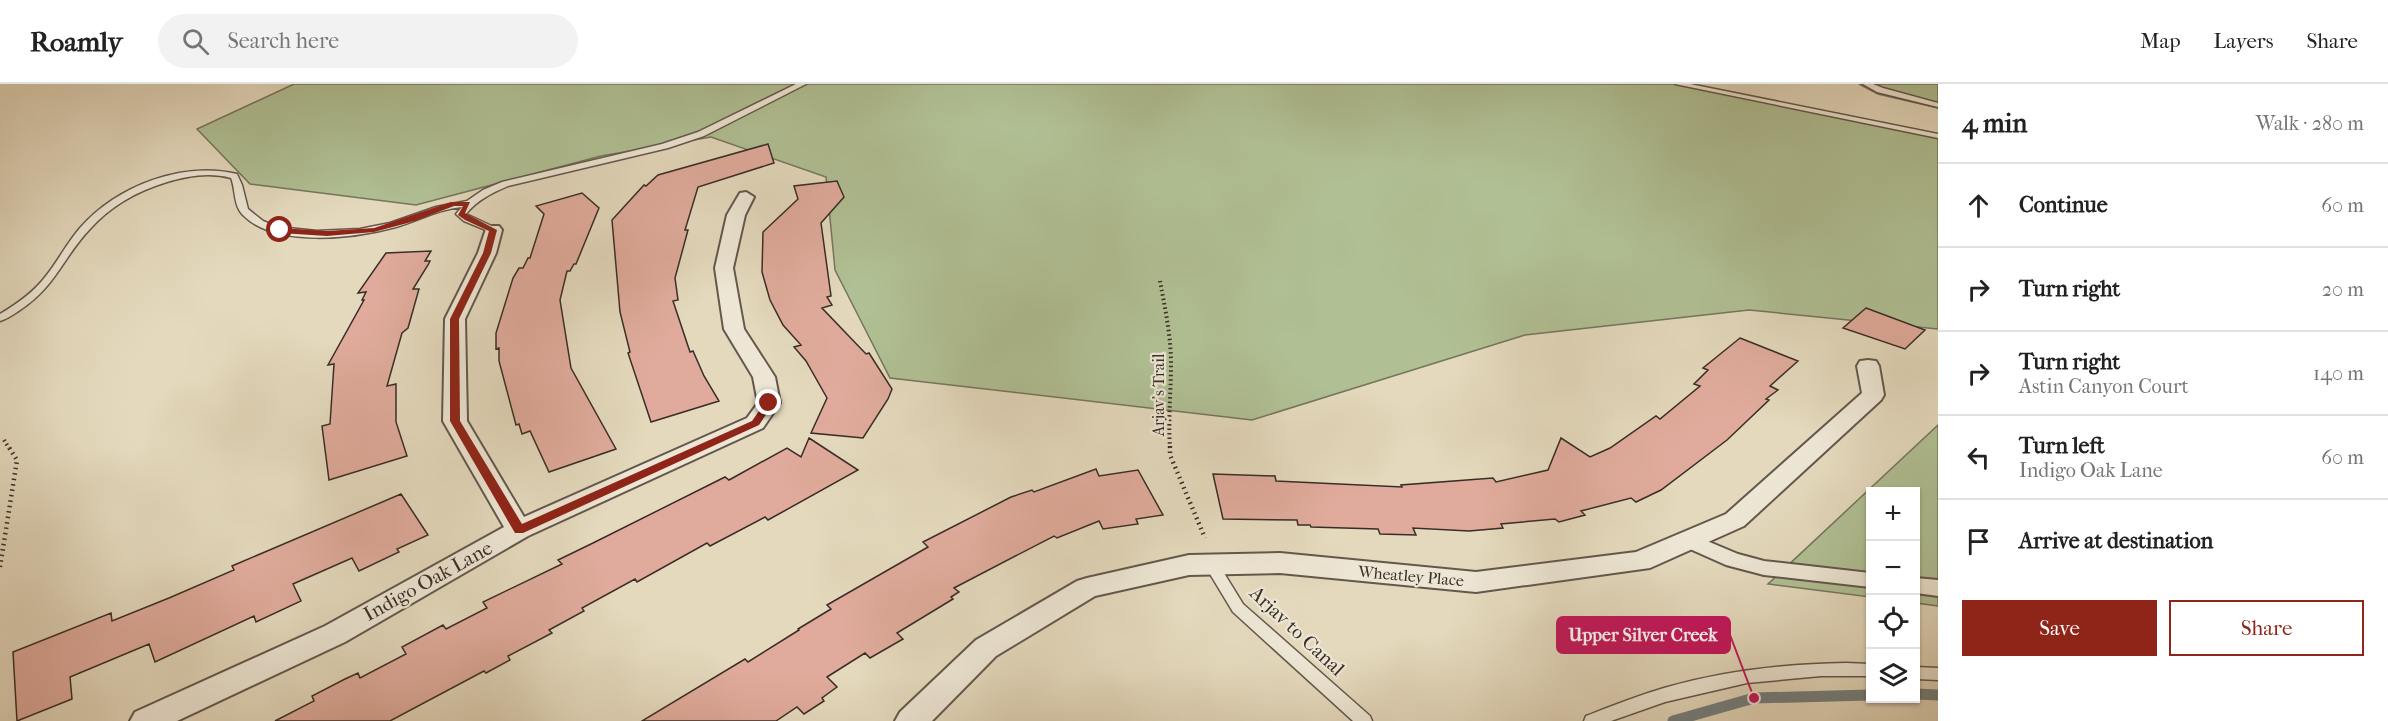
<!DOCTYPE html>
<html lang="en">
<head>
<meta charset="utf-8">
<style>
	body { margin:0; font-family:"IM FELL French Canon",serif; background:#f2f2f2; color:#222 }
	.controls { position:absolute; right:18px; bottom:18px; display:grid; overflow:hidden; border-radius:0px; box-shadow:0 2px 4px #0004 }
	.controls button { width:54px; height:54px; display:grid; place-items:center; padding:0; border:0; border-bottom:2px solid #e0e0e0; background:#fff; color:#222; font:30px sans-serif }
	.stop { position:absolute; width:18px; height:18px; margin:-14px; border:4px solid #8f2418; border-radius:50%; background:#fff }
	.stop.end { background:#8f2418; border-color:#fff; box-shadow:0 2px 6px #0008 }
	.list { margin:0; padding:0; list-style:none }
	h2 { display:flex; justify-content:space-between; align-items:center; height:78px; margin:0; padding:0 24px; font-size:26px }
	h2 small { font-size:20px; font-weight:400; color:#767676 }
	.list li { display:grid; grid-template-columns:39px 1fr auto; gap:18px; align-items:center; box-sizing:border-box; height:84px; padding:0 24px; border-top:2px solid #e0e0e0 }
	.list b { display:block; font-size:22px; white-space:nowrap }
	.list p { margin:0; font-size:20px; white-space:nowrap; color:#767676 }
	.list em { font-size:20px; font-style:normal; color:#767676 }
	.actions { display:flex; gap:12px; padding:18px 24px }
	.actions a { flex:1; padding:14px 0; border:2px solid #8f2418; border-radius:0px; text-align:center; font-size:21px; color:#8f2418 }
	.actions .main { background:#8f2418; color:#fff }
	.icon { flex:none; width:33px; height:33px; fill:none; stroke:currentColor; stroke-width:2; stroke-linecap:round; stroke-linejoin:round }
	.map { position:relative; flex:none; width:1938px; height:637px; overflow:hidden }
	header { display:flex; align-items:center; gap:36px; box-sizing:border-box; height:84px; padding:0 30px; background:#fff; border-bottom:2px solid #e0e0e0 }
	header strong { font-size:28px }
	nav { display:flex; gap:33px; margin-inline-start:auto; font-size:21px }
	.search { width:420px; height:54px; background:#f2f2f2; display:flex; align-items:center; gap:15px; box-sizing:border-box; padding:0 21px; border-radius:33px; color:#767676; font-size:22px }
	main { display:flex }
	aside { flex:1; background:#fff }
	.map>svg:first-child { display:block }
	.green { fill:#b0c094; stroke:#74765e; stroke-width:1.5 }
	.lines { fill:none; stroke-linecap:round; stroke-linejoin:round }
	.stream { stroke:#748081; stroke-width:11 }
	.building { fill:#e0ab9c; stroke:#392d27; stroke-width:1.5 }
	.service-casing { stroke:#64584c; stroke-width:3 }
	.pedestrian-casing { stroke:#64584c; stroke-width:4 }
	.minor-casing { stroke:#64584c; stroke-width:4 }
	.path-far1 { stroke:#392d27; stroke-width:4; stroke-dasharray:1.5 3; stroke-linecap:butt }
	.path { stroke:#392d27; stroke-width:4.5; stroke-dasharray:1.5 4; stroke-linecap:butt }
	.service { fill:#ede6d4; fill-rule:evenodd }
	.pedestrian { fill:#ede6d4; fill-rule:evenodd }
	.minor { fill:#ede6d4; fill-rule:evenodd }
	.route { fill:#8f2418 }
	.labels { text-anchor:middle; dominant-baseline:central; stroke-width:4.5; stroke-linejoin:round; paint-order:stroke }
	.street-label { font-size:16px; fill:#392d27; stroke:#ede6d4 }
	.near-street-label { font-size:20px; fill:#392d27; stroke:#ede6d4 }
	.leader { fill:none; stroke:#c2185b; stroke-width:2 }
	.callout-dot { fill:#c2185b; stroke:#ede6d4; stroke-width:2 }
	.callout { fill:#c2185b; stroke:#c2185b; stroke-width:2 }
	.callout-label { font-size:18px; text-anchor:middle; font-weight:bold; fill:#fff }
</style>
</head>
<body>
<header>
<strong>Roamly</strong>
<div class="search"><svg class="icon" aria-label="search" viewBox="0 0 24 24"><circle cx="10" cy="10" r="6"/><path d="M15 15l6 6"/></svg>Search here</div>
<nav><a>Map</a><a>Layers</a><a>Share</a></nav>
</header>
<main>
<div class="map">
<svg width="1938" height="637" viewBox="0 0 1938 637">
	<rect width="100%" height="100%" fill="#e4d9bd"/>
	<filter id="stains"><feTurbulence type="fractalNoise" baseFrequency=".00333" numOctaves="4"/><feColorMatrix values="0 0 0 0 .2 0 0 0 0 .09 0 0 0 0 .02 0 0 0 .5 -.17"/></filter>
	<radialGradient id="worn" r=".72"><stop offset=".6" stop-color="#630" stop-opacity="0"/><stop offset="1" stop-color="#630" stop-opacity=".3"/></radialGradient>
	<!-- green -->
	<path class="green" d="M294,0h1382l262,54v191l-189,-19 -224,25 -273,85 -362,-42 -55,-108 -9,-93 -115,-40 -110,19 -185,49 -166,-21 -53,-55z
		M1859,0h79v24l-60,-14z
		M1938,341v181l-22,-3v-111h-46v105l-102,-13z"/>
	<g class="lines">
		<!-- stream -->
		<path class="stream" d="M1916,610l22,1
			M1673,637l81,-23 116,-3"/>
	</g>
	<!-- building -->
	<path class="building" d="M768,60l6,19 -76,24 -13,43h3l-13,48 3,22 -5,1 17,51 3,-1 11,25 15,25 -68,21 -23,-69 2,-1 -10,-40 -8,-92 32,-35 2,1 12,-11z
		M837,97l7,16 -23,26 10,73 -4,1 5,8 -10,3 44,46 3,-1 23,36 -4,10 -25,39 -52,-5 16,-35 -21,-37 -12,-14 7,-2 -18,-20 -13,-25 -8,-28 1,-40 35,-33 -4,-13z
		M582,109l17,15 -23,56h-2l-4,7h-3l-7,29 11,68 45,81 -67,23 -19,-41 -8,3 -3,-10 -3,1 -17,-64v-13l-3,1v-16l17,-55 6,-10h4l5,-10h2l14,-44 -8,-8z
		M431,167l-6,10h5l-2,4 -15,24h6l-11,39 -6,5 -15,53 9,-2v38l11,34 -78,24 -7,-54 8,-2 4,-60 -6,1 36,-65h-2l4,-8 -8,1 28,-40z
		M1866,224l59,22 -20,19 -62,-21z
		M1740,254l58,23 -28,25 8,4 -12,9 3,1 -42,40 -66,50 -25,12 -5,-4 -50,13 4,4 -26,7 -4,-3 -54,5 2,4 -34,3 -56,-3 3,7 -36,-1 -2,-5 -67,-2 -1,-2h-12l-1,-5 -74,-1 -10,-45 62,2 1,5 126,6 -1,-2 92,-7 3,4 52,-12 13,-32 29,19 20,-9 46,-32 4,3 40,-33 -6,-2 14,-14 -5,-2z
		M809,354l49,32 -90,50 -3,-3 -55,29 -3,-3 -70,39 -2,-3 -53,29 2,3 -35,19 3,3 -44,23 2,4 -24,13 -2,-2 -94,50h-115l39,-20 -2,-5 33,-17 13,-6 2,5 46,-24 -4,-7 41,-22 3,4 41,-21 -4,-6 79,-38 -4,-4 35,-17 132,-66 4,3 58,-32 14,9z
		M1096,385l3,7 39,-6 25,45 -27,4 2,5 -35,5 -4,-8 -42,17 -3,-2 -100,52 5,4 -8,5 2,2 -56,34 6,6 -33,19 -5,-5 -38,24 10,10 -15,11 2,3 -20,13 -7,-7 -21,14h-134l103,-62 3,3 51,-32 -1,-1 33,-20 -4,-4 101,-58 -5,-5 88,-45 21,-7 2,2z
		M401,410l27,41 -31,14 2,3 -40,19 -7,-13 -59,26 8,17 -45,21 -2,-6 -99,46 -6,-18 -79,33 2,22 -55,22 -4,-69 98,-39 1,8 57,-23 65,-28 -2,-4z"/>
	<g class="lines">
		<!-- service casing -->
		<g class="service-casing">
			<path id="service" d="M796,0h10l-102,52 -36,12 -160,38c-16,7 -31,14 -42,28l30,14v4l-3,1 -29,-12 -8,-7 6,-7c-24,2 -44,14 -66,20 -40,11 -120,21 -152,-11 -11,-10 -8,-26 -13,-38 -22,-6 -43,-2 -64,4 -30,9 -57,24 -78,48 -27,29 -33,56 -69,80 -6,4 -13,9 -20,11v-7c17,-10 34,-22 46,-38 12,-15 21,-33 34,-48 37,-42 102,-67 157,-54l5,11 6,24 15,12 15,6 39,4 43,-2 30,-6 46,-16 31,-6 16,-11 19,-8 160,-38 36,-12z
				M1675,0h15l248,50v4z
				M1863,0h10l10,4 55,15v4l-61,-15z
				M1211,475l5,1 27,44 127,112 2,5h-19l-120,-109 -29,-48 2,-4z
				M1846,579l24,1v12h-49l-74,7 -82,19 -54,19h-27l2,-5c26,-10 51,-20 78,-28 59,-17 120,-24 182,-25z
				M1916,583l22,1v12l-22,-1z"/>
		</g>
		<!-- pedestrian casing -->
		<g class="pedestrian-casing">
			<path id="pedestrian" d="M1688,449l50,21 26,7 106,12v14l-106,-12 -38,-10 -45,-20 -3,-5 3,-5z
				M1916,494l22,2v16l-22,-3z"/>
		</g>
		<!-- minor casing -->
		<g class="minor-casing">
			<path id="minor" d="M746,108l8,5 -9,18 -12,53 11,61 31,48 5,26 -17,25 -235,108 -183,106 -168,79h-47l5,-9 190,-86 179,-99 -61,-106 2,-102 33,-66 9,-27h12l3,4 -6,23 -31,66 2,102 57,96 223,-99 11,-15 -5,-26 -29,-48 -9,-61 12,-53 13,-22z
				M1868,276l8,1 3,5 5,29 -3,5 -137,126 -94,42 -174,24 -196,-19 -91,2 -94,21 -99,60 -64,65h-37l5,-9 76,-72 101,-59 10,-3 102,-23 91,-2 196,19 160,-20 90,-38 136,-121 -5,-27 3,-5z"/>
		</g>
		<!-- path-far1 -->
		<path class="path-far1" d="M1160,197c5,27 11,55 11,83 0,28 -3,55 -1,84
			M4,356l5,8"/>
		<!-- path -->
		<path class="path" d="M1170,362v9l35,83
			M0,483l17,-107 -9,-14"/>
		<!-- service -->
		<use href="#service" class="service"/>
		<!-- pedestrian -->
		<use href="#pedestrian" class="pedestrian"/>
		<!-- minor -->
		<use href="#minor" class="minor"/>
	</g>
	<!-- route -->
	<path class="route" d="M451,118h19l-5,11 32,17 -6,23 -32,66 1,102 62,103 230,-103 14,-20 8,2 -15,22 -236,108h-8l-65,-112v-102l33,-66 6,-22 -24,-11 -7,-5 5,-9h-9l-39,15 -41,11 -47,4 -47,-3 -4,-3 4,-2 47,3 47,-3z"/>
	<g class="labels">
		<!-- street labels -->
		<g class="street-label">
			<text transform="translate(1158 311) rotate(-90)">Arjav's Trail</text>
			<text transform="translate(1411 492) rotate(5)">Wheatley Place</text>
		</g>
		<!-- near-street labels -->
		<g class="near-street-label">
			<text transform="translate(428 497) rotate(-29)">Indigo Oak Lane</text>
			<text transform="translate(1297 547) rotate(43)">Arjav to Canal</text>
		</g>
	</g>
	<!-- callouts -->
	<path class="leader" d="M1754 614L1730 551"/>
	<circle class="callout-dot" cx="1754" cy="614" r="6"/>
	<rect class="callout" x="1557" y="533" width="173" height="36" rx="6"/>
	<g class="callout-label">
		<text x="1643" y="557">Upper Silver Creek</text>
	</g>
	<rect width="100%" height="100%" filter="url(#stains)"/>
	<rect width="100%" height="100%" fill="url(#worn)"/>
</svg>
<div class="controls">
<button>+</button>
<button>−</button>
<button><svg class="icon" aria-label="locate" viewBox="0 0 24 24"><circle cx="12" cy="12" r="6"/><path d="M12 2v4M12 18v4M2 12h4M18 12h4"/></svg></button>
<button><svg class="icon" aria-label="layers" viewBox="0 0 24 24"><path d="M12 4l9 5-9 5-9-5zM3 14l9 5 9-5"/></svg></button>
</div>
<div class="stop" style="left:280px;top:146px"></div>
<div class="stop end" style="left:769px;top:319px"></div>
</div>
<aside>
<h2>4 min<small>Walk · 280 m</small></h2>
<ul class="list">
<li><svg class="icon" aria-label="ahead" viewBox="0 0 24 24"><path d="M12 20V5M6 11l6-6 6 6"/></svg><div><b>Continue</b></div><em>60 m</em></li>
<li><svg class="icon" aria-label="right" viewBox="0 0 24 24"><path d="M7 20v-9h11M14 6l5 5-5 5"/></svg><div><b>Turn right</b></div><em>20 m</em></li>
<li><svg class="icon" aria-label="right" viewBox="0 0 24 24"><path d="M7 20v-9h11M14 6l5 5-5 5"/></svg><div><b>Turn right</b><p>Astin Canyon Court</p></div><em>140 m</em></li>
<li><svg class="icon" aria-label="left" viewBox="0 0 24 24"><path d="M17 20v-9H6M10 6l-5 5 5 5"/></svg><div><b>Turn left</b><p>Indigo Oak Lane</p></div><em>60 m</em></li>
<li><svg class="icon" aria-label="arrive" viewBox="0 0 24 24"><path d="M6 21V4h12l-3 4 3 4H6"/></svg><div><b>Arrive at destination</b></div></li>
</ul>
<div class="actions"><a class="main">Save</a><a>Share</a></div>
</aside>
</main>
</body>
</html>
